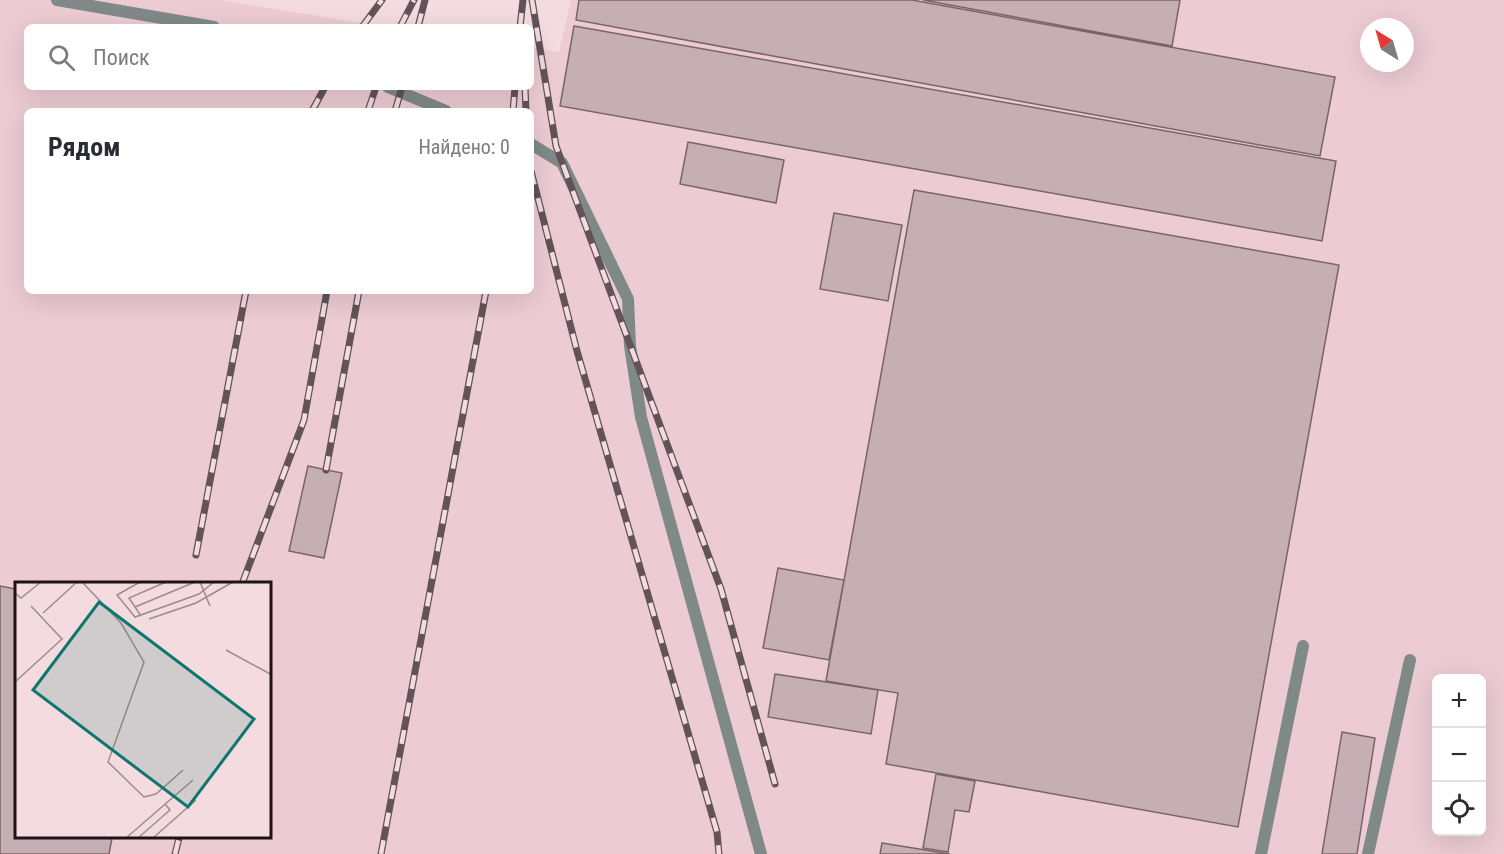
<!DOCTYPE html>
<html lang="ru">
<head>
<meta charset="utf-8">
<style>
	body { margin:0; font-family:"Roboto Condensed",sans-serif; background:#f7f7f7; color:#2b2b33 }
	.controls { position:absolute; right:18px; bottom:18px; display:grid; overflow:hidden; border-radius:9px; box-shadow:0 6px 24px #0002 }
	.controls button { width:54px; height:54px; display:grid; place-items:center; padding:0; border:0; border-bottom:2px solid #e1e1e2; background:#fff; color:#2b2b33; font:30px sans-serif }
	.compass { position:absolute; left:1360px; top:18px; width:54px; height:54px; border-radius:50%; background:#fff; box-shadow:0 6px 24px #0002; rotate:323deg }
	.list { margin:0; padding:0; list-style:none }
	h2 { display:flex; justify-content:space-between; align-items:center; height:78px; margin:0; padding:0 24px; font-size:26px }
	h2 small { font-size:20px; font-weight:400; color:#7c7c81 }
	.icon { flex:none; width:33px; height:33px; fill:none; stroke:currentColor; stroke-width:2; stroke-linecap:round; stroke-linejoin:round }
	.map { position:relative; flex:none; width:1504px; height:854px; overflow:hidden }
	.search { position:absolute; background:#fff; box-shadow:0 6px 24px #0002; left:24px; top:24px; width:510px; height:66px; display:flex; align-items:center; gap:15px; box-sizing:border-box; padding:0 21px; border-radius:9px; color:#7c7c81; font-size:22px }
	.panel { position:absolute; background:#fff; box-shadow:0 6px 24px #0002; left:24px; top:108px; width:510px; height:186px; border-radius:9px }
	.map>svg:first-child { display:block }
	.built { fill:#eccbd3; fill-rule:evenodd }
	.building { fill:#c5aeb4; stroke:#796469; stroke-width:1.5 }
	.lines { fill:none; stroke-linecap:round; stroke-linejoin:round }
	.service { stroke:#7f8a88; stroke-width:12 }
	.rail-casing { stroke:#615357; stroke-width:7 }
	.rail { stroke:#f3dbe0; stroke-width:4.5; stroke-dasharray:14; stroke-linecap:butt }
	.inset-road { fill:none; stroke:#9d8b8f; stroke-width:1.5 }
	.view { fill:#0f766e; fill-opacity:0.15; stroke:#0f766e; stroke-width:3 }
	.inset-edge { fill:none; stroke:#1c1316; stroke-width:3 }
</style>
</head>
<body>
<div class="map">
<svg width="1504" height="854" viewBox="0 0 1504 854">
	<rect width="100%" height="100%" fill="#f3dbe0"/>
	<!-- built -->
	<path class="built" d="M0,0h221l165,27h-359v60h504v-39l28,4 12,-52h933v854h-1504zM1369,27h36v36h-36zM27,111h504v180h-504zM16,584h254v254h-254zM1436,678h46v154h-46z"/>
	<!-- building -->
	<path class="building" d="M579,0h333l423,77 -15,79 -744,-136z
		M923,0h257l-8,46z
		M574,26l762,135 -14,80 -762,-135z
		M688,142l96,18 -8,43 -96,-19z
		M914,190l425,75 -101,562 -352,-63 12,-71 -72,-12z
		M834,213l68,12 -14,76 -68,-12z
		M308,466l34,7 -18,85 -35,-7z
		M778,568l66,12 -15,80 -66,-12z
		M0,586l16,3v249h96l-3,16h-109z
		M775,674l103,16 -7,44 -103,-17z
		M1342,732l33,6 -18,116h-35z
		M936,774l39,7 -6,31 -14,-2 -7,42 -25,-4z
		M882,843l68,11h-70z"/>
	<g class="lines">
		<!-- service -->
		<path class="service" d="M57,0l157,27
			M388,87l58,24
			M531,144l31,19 66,136 2,47 11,71 120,437
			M1261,854l42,-208
			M1368,854l42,-194"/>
		<!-- rail casing -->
		<g class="rail-casing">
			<path id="rail" d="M532,0l24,146 165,443 54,195
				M362,27l20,-27
				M400,27l14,-27
				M418,27l7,-27
				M520,27l3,-27
				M525,87l1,24
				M312,111l13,-24
				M368,111l8,-24
				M395,111l7,-24
				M513,111l2,-24
				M531,171l46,180 140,481 2,22
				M326,470l33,-179
				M196,555l50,-264
				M242,584l62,-164 23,-129
				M175,854l4,-16
				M381,854l105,-563"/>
		</g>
		<!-- rail -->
		<use href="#rail" class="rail"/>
	</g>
	<!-- overview -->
	<g transform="translate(15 582)">
		<rect width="256" height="256" fill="#f3dbe0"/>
		<path class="inset-road" d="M67,0l39,41 23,39 -36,100 36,35 12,-3 27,-24M125,0l-23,13 18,22 64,-23 15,-12M185,0l10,24M0,11l6,5 20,-16M120,25l60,-25M28,31l34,-31M126,34l-12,-18 37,-16M134,37l47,-16 37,-21M211,68l46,25M0,100l47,-43 -31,-33M111,256l67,-58M123,256l32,-28 -5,-6M138,256l43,-38"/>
		<path class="view" d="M84,20l155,117 -66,88 -155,-117z"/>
		<rect width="256" height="256" class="inset-edge"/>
	</g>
</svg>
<div class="controls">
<button>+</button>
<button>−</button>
<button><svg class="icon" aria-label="locate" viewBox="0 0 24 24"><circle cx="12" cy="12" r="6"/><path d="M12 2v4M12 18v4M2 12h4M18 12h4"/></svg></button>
</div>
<svg class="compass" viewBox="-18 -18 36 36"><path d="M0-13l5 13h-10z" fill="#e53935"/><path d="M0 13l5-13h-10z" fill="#7c7c81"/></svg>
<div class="search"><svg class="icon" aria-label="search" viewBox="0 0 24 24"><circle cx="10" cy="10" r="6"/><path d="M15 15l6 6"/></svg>Поиск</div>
<section class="panel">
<h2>Рядом<small>Найдено: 0</small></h2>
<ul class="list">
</ul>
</section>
</div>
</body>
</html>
